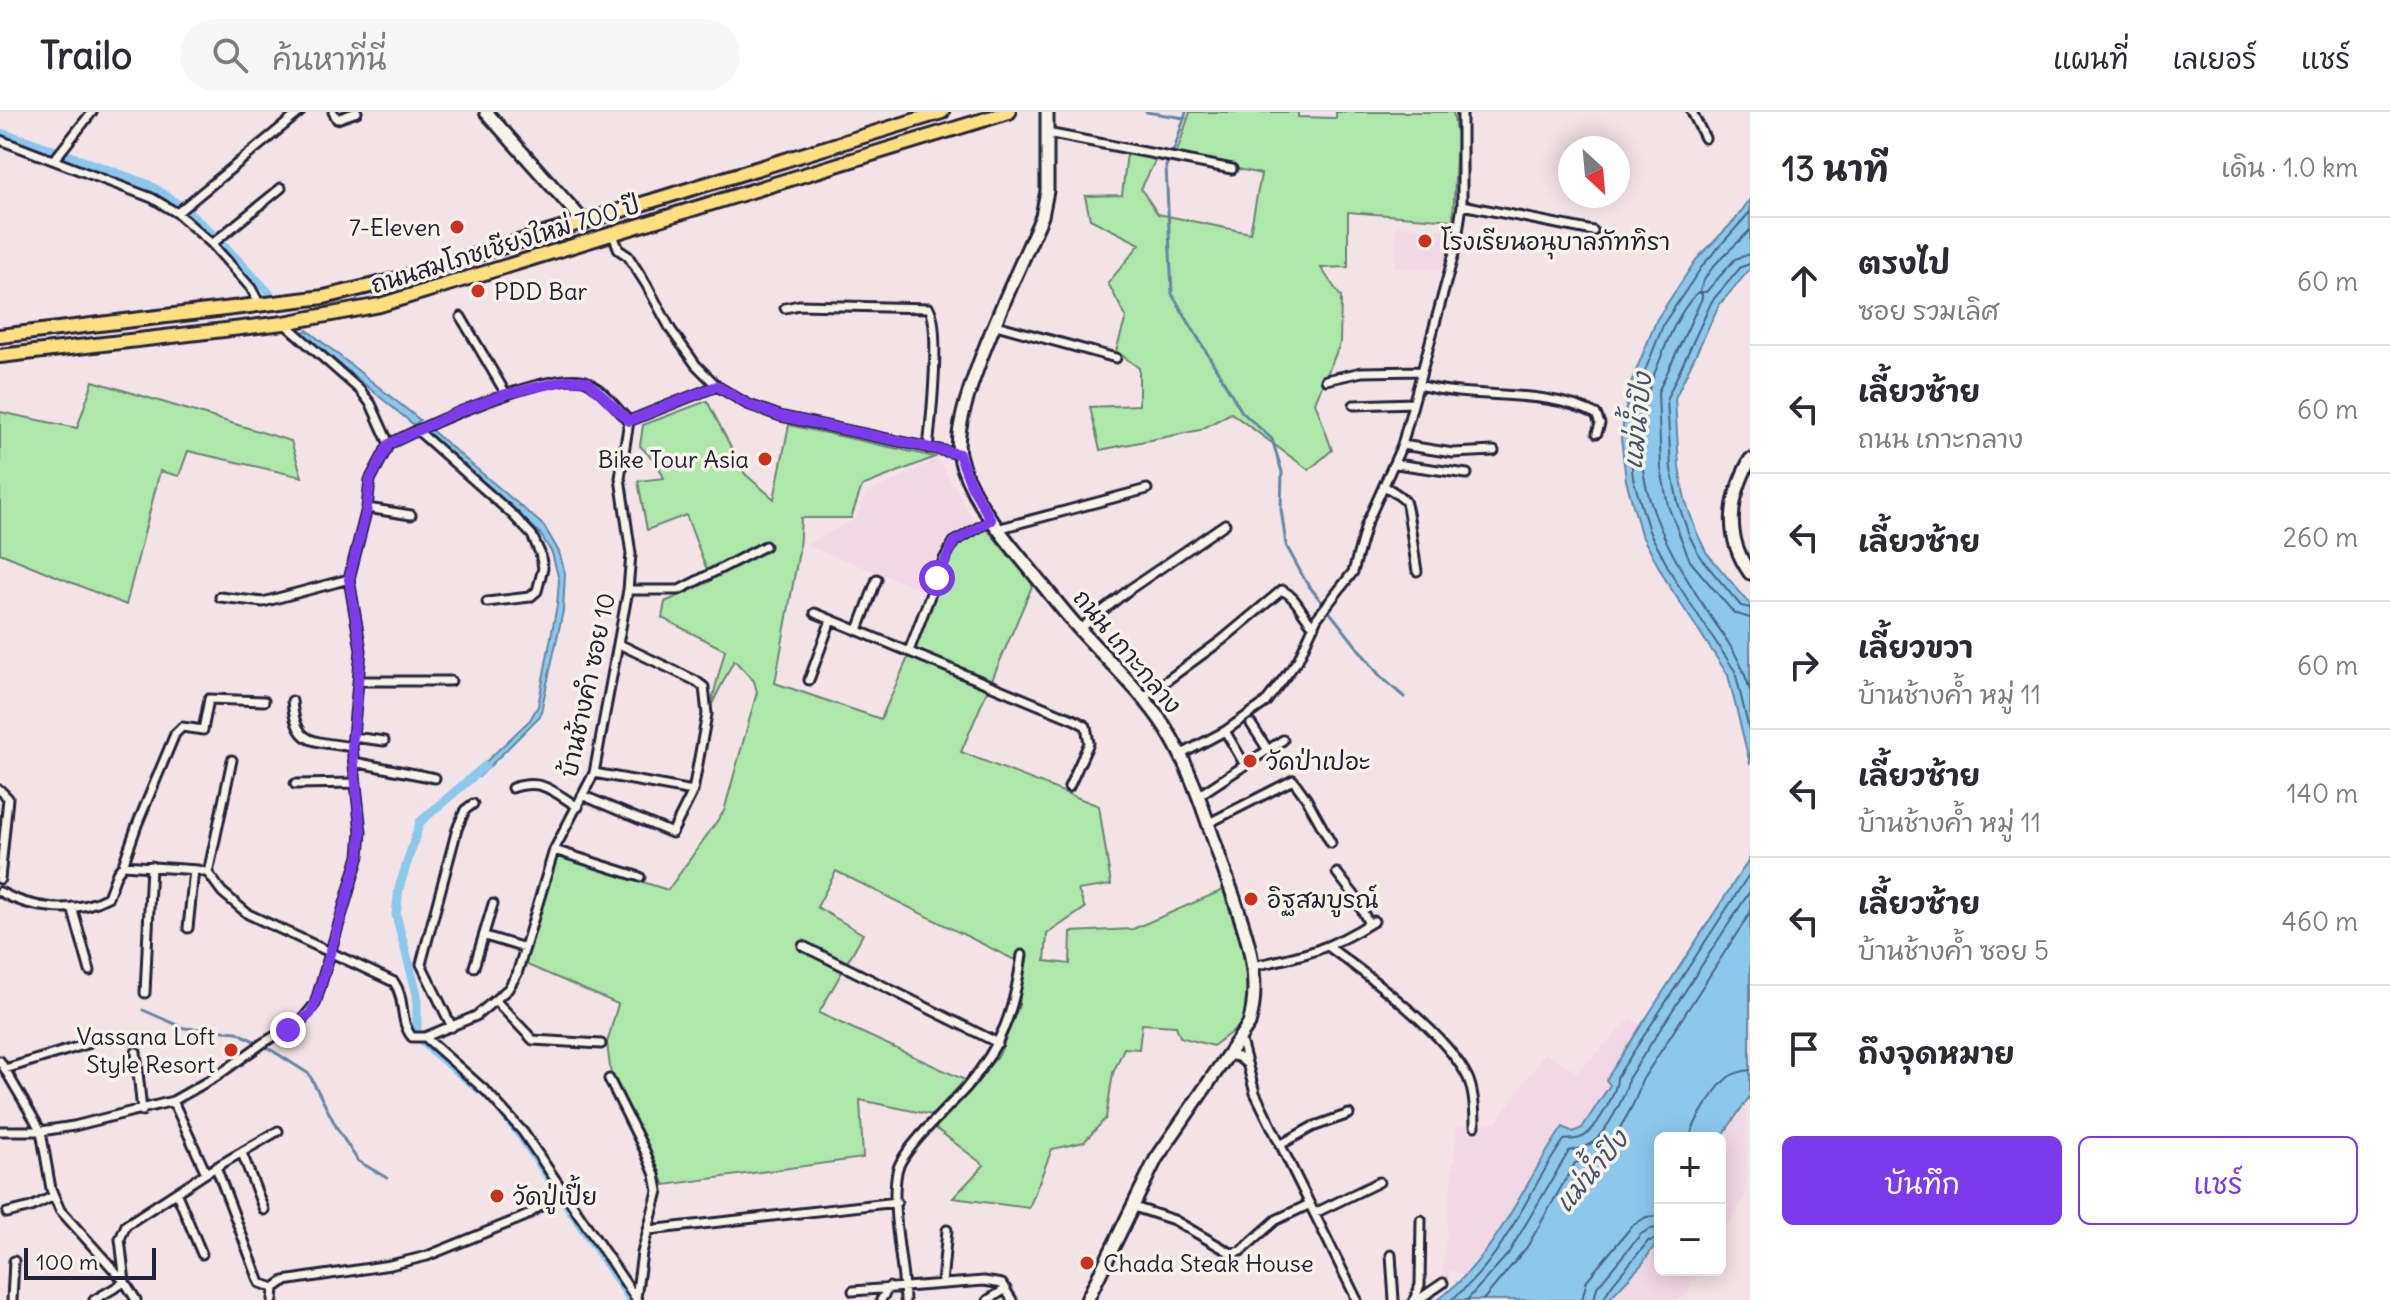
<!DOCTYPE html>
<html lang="th">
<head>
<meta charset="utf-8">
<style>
	body { margin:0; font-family:Delius,"Playpen Sans Thai",sans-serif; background:#f7f7f7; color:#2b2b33 }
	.controls { position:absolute; right:24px; bottom:24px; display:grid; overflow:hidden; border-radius:12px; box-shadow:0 4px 20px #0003 }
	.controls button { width:72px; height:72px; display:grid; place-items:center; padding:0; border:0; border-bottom:2px solid #e1e1e2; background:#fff; color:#2b2b33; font:40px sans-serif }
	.compass { position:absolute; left:1558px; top:24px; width:72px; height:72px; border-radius:50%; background:#fff; box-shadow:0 4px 20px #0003; rotate:154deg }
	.scale { position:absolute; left:24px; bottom:20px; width:132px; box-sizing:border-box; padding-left:8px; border:4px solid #22223b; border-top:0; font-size:22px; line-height:28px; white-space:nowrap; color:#22223b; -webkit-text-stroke:6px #f7f3e8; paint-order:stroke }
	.stop { position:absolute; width:24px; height:24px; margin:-18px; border:6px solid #7c3aed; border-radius:50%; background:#fff }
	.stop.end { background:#7c3aed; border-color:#fff; box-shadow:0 2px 8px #0008 }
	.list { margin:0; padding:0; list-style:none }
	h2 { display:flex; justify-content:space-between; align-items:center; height:104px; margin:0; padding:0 32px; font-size:34px }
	h2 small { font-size:26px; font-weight:400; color:#7c7c81 }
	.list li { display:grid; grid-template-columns:52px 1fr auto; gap:24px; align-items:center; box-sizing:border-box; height:128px; padding:0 32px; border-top:2px solid #e1e1e2 }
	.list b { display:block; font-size:30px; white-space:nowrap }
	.list p { margin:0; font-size:26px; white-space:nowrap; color:#7c7c81 }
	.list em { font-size:26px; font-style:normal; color:#7c7c81 }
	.actions { display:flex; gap:16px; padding:24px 32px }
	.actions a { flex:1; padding:18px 0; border:2px solid #7c3aed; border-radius:12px; text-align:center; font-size:28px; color:#7c3aed }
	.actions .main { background:#7c3aed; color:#fff }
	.icon { flex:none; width:44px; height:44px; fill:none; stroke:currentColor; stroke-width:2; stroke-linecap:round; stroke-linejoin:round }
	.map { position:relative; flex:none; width:1750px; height:1188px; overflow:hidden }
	header { display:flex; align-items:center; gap:48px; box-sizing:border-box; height:112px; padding:0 40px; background:#fff; border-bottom:2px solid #e1e1e2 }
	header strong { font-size:38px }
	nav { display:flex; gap:44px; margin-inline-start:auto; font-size:28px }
	.search { width:560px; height:72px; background:#f7f7f7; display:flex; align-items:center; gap:20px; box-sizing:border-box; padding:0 28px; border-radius:44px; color:#7c7c81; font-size:30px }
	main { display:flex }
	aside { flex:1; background:#fff }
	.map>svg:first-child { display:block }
	.built { fill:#f2d8e5 }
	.green { fill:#aee7aa; stroke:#688472; stroke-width:2 }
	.water { fill:#8cc8ec; stroke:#6286a5; stroke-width:2 }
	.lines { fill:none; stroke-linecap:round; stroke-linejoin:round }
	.shore { stroke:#4c6482; stroke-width:2 }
	.stream { stroke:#6286a5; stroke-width:3 }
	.canal { stroke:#8cc8ec; stroke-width:9 }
	.street-casing { stroke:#22223b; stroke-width:13 }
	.secondary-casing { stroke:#22223b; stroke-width:17 }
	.primary-casing { stroke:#22223b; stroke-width:18 }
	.street { stroke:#f7f3e8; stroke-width:7 }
	.secondary { stroke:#f7f3e8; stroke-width:11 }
	.primary { stroke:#ffdf80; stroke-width:12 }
	.route { stroke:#7c3aed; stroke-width:10 }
	.poi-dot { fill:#c8321e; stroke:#f7f3e8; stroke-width:3 }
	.labels { text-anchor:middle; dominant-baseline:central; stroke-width:7; stroke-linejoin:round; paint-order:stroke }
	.poi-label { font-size:24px; fill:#22223b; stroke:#f7f3e8; text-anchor:start }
	.street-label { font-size:24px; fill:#22223b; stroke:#f7f3e8 }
	.water-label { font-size:26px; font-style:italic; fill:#425470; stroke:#f7f3e8 }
</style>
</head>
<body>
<header>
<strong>Trailo</strong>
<div class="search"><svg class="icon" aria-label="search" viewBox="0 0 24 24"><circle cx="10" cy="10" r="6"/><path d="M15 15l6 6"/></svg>ค้นหาที่นี่</div>
<nav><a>แผนที่</a><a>เลเยอร์</a><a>แชร์</a></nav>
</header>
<main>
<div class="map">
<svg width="1750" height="1188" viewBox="0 0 1750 1188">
	<rect width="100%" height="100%" fill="#f4e3e6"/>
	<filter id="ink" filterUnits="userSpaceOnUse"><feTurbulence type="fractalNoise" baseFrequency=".0125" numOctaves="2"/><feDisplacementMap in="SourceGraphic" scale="16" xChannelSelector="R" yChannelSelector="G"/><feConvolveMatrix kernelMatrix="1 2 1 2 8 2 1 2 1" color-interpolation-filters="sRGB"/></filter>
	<g filter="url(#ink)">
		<!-- built -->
		<path class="built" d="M1396,114l59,4 -9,40 -51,-3z
			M938,347l36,62 -30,20 -21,49 -118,-45 51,-27 11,-25z
			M1632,906l83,69 32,21 -1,86 -26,43v-99h-60v132h40l-18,30h-189l-38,-29h-6l-2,10 -5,-3 15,-152h18l22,-5 48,-68 32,19z"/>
		<!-- green -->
		<path class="green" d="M1190,0h108v5l38,1v-6h117l4,24 -4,84 -105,-8v55l-27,1 20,29 -1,47 -25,58 17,48 -23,20 -78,-57 -31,17 -100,20 -10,-43 49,-2v-37l-23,-17 10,-34 -18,-34 32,-39 -50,-25 -5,-23 37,-1 5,-42 29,6 -15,30 17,25 92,19 11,-59 -85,-19z
			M93,269l198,60 11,36 -114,-26 -9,25 -19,-5 -34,134 -126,-52v-141l77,16z
			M707,289l38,73 29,25 15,-74 146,32 -73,29 -11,32h-50l-2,33 -24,132 106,36 76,-173 29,-18 47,56 -72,168 138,54 12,79 -33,5 7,18 -38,26 -2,27 25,3 1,-32 62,-3 90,-39 19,57 7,44 -4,31 -32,24 -33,-9 -4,-11 -34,-2 -3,25 -15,-1 -11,25 -7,45 -22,24 -32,7 -23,59 -76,-10 31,-33 -50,-38 65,-72 20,-50 4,-41 -187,-93 -19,36 46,27 -44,79 146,67 -33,35 -72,-15 3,58 -198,27 -54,-110 -4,-32 11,-39 -93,-40 32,-109 111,35 56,-79 33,-119 -3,-11 -20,-21 -24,48 15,-58 -63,-32 3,-16 46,-21 -25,-66 -39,15 -9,-49 26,-3 -7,-15 -17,-17 3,-21z"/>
		<!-- water -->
		<path class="water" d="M1750,87v70l-31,36 -44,93 4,69 6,33 12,33 9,19 44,52v160l-22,-89 -60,-91 -27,-50 -15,-54 -5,-42 8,-50 28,-69 39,-59 39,-40z
			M307,218l113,90 -6,5 -112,-92z
			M430,317l114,97 15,26 6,21 -2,38 -23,105 -61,61 -4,-5 55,-52 8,-14 19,-101 2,-25 -7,-27 -13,-21 -116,-100z
			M1750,746v238l-30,43 -60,-1v110l-5,-3 -13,19 -34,36h-170c60,-46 83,-113 125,-173l10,5 9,-4 28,-43 -4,-5z"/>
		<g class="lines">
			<!-- shore -->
			<path class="shore" d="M1750,100l-47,53 -39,58 -27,68 -8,47 4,40 16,53 26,49 60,91 15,63
				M1750,118c-16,18 -46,38 -50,62h6l29,-33 15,-5
				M1750,152l-9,3 -29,34 -45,97 4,71 7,34 11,32 11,22 41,49 9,2
				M1750,506l-16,-5 -44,-52 -22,-55 -7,-37 -3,-77 44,-94v-4l-4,-2c-22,22 -32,53 -43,80 -36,92 3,163 52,239 18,27 35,48 43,80
				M1690,1026c3,-16 27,-53 40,-62 7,-4 13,-5 20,-6
				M1451,1188c54,-41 75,-107 113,-160 8,-1 18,0 24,-7 11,-10 30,-42 29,-56l133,-204
				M1467,1188l41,-46 61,-103c7,-2 18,-3 24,-9 13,-10 34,-47 35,-63l122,-188
				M1483,1188l44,-53 48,-84c8,-3 17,-5 24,-10 15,-11 39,-53 42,-71l109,-169
				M1582,1188l5,-20 45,-54 14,-9 14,-1
				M1594,1188l3,-13 44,-53 9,-5 10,-1
				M1604,1188c1,-12 35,-45 44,-59l12,-2"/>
			<!-- stream -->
			<path class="stream" d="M1146,0l39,6
				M1186,0l-11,35 -9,19 6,128 70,118 30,27 10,33 -1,37 5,36 20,37 74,94 24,21
				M143,898l41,18 53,4 36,19 36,23 29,56 20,31 29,17"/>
			<!-- canal -->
			<path class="canal" d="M0,21l26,7 121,44c48,27 85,70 123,110
				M480,978l-51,-42 -12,-15v-39l-21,-79 3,-27 21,-66 65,-56
				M504,1003l16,20 111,165"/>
			<!-- street casing -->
			<g class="street-casing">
				<path id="street" d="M333,0l4,7 20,-7
					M1692,0l13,26
					M1047,21l185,36
					M0,28l152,58 25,15 35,31 39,44 9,17
					M54,48l38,-48
					M1462,93l131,26
					M177,101l123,-101
					M613,123l6,15 9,6 18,28 25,46 25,35 21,21 30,18 33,12 179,38
					M212,132l69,-56
					M785,196l14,-3 130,3c12,18 2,113 -1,140
					M461,205l45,77
					M285,212l75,66 11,14 18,40
					M996,213l120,33
					M1326,268l36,-8 60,-1
					M1419,273c57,16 123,2 177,29l4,10 -3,9
					M1354,293l59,-2
					M629,309l88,-35
					M417,318l95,84 20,21 8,18 3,15 -6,23 -7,6 -43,5
					M389,332c34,-17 167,-78 199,-62 15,8 29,27 41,39
					M1402,333l51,8 41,-2
					M1396,352l71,10
					M1384,374c7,4 16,9 21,15 3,3 10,60 12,70
					M367,396l44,7
					M997,417l150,-40
					M628,478h51l86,-44
					M220,485l43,5 86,-23
					M815,501l260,107 11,6 3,17 -20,44
					M1080,517l50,-40 95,-65
					M858,518l19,-51
					M909,539l35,-92 10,-17 37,-22
					M809,568l22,-60
					M359,569h92
					M1143,586l79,-58 60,-50c16,8 19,24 32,36
					M292,589c4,46 21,39 60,46
					M1251,612l17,26
					M1225,619l20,34
					M353,625l31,4
					M1180,643l45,-24 40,-28 33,-43 19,-42 36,-46 13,-47 36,-80 54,-199 6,-41v-93
					M354,650l81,16
					M594,661l99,18
					M295,672l61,-1
					M512,676c31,-10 40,3 66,19
					M0,678l8,8 -8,81
					M584,684l88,37 21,-42 14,-77 -3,-27 -8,-6 -77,-37
					M1198,684l85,-56
					M1207,712l86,-44 13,18 25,45
					M554,738l86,27
					M123,753l14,-40 38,-91 7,-7 21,3 6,-31 55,2
					M208,761l24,-113
					M1337,761l18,23 14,28
					M0,780c31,17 75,23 108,5l9,-24 6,-8 75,5 10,3 14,19 26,22 146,68c12,17 5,40 18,55h13l51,-21 32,-27 9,-15 37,-124 40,-77 34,-183 3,-36 -11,-76 9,-57
					M72,795l18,64
					M188,816l6,-58
					M485,824l40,12
					M803,834l195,97
					M1329,835c41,30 117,86 139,131 6,14 7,32 7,48
					M1253,854c53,-11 75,-16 121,-45
					M474,855l19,-63
					M145,881l6,-127
					M496,889l37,39 68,4
					M452,915l-31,-63 36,-135 8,-19 8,-6
					M425,925l62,55 36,40 114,168
					M1240,925l15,56 102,207
					M136,940l6,59
					M1227,943l11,2 9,7
					M0,949l41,70 10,58 9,21 65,72 11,18
					M5,957l82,-25
					M609,967l36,72 10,24 3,16 -16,62 -6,45
					M173,989l33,72
					M0,1019h41l33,-5 99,-25 44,-25 46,-33 39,-23 13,-16 44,-148 2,-24 -9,-85 9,-97 -12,-71 18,-71 3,-28 19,-36
					M1280,1033l32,-18 37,-13
					M242,1041l22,57
					M216,1055l44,116 14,5
					M177,1082l25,60
					M1131,1094l43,14 57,33 10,-2 35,-31 34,-16
					M7,1101l24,-6 23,-11
					M1315,1101l64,-31
					M649,1118l248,-28
					M1391,1143l3,45
					M125,1170l-5,-43 6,-14 80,-52 72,-42
					M942,1171l5,-53
					M853,1179l131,-10 18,3 10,16
					M12,1188l2,-39
					M94,1188l31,-18
					M273,1188l1,-12 10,-7 106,-16 37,-9 99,-40 36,-25
					M881,1188l8,-13
					M905,1188c-2,-39 -15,-90 -8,-128 3,-21 53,-66 69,-84 37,-44 48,-77 56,-133
					M988,1188l18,-11
					M1414,1188l6,-15 1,-65
					M1418,1188l25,-17"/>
			</g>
			<!-- secondary casing -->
			<g class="secondary-casing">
				<path id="secondary" d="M486,0l99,111
					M1047,0v79l-5,25c-20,48 -92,193 -83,238 8,38 37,73 61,103 21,25 40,51 62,75 28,31 60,60 83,95 30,47 45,105 64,157 16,45 34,92 20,140l-93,135 -69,141
					M1750,348c-21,39 -26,76 0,113"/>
			</g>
			<!-- primary casing -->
			<g class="primary-casing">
				<path id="primary" d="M0,224l324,-39 63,-15 555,-170
					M0,244l284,-33 96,-18 629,-193"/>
			</g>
			<!-- street -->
			<use href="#street" class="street"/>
			<!-- secondary -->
			<use href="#secondary" class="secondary"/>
			<!-- primary -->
			<use href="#primary" class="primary"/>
		</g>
	</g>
	<g class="lines" filter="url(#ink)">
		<!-- route -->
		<path class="route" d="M288,918l22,-16 5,-10 44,-148 2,-24 -9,-85 9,-97 -12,-71 18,-71 3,-28 19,-36 64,-30 53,-20 61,-14 20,1 42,40 88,-35 30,18 33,12 179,38 12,31 20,35 -37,22 -17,36"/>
	</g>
	<!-- markers -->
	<g class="poi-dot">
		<circle cx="457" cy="115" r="8"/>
		<circle cx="1425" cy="129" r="8"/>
		<circle cx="478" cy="179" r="8"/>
		<circle cx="765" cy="347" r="8"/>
		<circle cx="1250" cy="649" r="8"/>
		<circle cx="1251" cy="787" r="8"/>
		<circle cx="231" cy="938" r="8"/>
		<circle cx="497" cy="1084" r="8"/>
		<circle cx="1087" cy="1151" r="8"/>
	</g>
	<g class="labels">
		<!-- poi labels -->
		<g class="poi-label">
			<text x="441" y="115" text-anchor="end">7-Eleven</text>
			<text x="1441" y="129">โรงเรียนอนุบาลภัททิรา</text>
			<text x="494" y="179">PDD Bar</text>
			<text x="749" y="347" text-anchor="end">Bike Tour Asia</text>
			<text x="1266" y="649">วัดป่าเปอะ</text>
			<text x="1267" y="787">อิฐสมบูรณ์</text>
			<text x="215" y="924" text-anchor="end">Vassana Loft<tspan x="215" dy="28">Style Resort</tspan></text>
			<text x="513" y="1084">วัดปู่เปี้ย</text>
			<text x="1103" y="1151">Chada Steak House</text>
		</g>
		<!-- street labels -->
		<g class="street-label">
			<text transform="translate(505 132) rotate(-17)">ถนนสมโภชเชียงใหม่ 700 ปี</text>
			<text transform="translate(1128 539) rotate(50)">ถนน เกาะกลาง</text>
			<text transform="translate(587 573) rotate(-78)">บ้านช้างคำ ซอย 10</text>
		</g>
		<!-- water labels -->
		<g class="water-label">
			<text transform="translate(1637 309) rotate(-84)">แม่น้ำปิง</text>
			<text transform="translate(1591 1059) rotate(-50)">แม่น้ำปิง</text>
		</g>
	</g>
</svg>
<div class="controls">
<button>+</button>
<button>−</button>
</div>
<svg class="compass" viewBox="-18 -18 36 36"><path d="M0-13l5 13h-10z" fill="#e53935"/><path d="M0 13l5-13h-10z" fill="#7c7c81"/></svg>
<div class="scale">100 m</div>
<div class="stop" style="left:937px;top:466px"></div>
<div class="stop end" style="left:288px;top:918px"></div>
</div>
<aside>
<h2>13 นาที<small>เดิน · 1.0 km</small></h2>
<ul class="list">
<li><svg class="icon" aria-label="ahead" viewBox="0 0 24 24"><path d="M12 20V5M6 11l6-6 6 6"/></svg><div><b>ตรงไป</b><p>ซอย รวมเลิศ</p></div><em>60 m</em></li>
<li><svg class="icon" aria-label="left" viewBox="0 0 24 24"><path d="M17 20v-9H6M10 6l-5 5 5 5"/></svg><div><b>เลี้ยวซ้าย</b><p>ถนน เกาะกลาง</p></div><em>60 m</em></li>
<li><svg class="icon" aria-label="left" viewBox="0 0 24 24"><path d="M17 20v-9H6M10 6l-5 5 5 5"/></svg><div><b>เลี้ยวซ้าย</b></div><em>260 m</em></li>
<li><svg class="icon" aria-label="right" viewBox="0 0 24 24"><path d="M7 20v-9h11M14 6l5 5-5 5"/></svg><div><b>เลี้ยวขวา</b><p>บ้านช้างค้ำ หมู่ 11</p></div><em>60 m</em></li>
<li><svg class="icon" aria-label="left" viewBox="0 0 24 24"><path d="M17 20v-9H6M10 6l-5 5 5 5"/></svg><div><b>เลี้ยวซ้าย</b><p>บ้านช้างค้ำ หมู่ 11</p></div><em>140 m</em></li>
<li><svg class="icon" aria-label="left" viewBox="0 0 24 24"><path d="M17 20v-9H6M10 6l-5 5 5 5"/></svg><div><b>เลี้ยวซ้าย</b><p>บ้านช้างค้ำ ซอย 5</p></div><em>460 m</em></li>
<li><svg class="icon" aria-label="arrive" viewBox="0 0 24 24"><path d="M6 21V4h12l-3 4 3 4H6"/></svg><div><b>ถึงจุดหมาย</b></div></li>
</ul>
<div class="actions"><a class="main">บันทึก</a><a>แชร์</a></div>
</aside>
</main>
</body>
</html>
